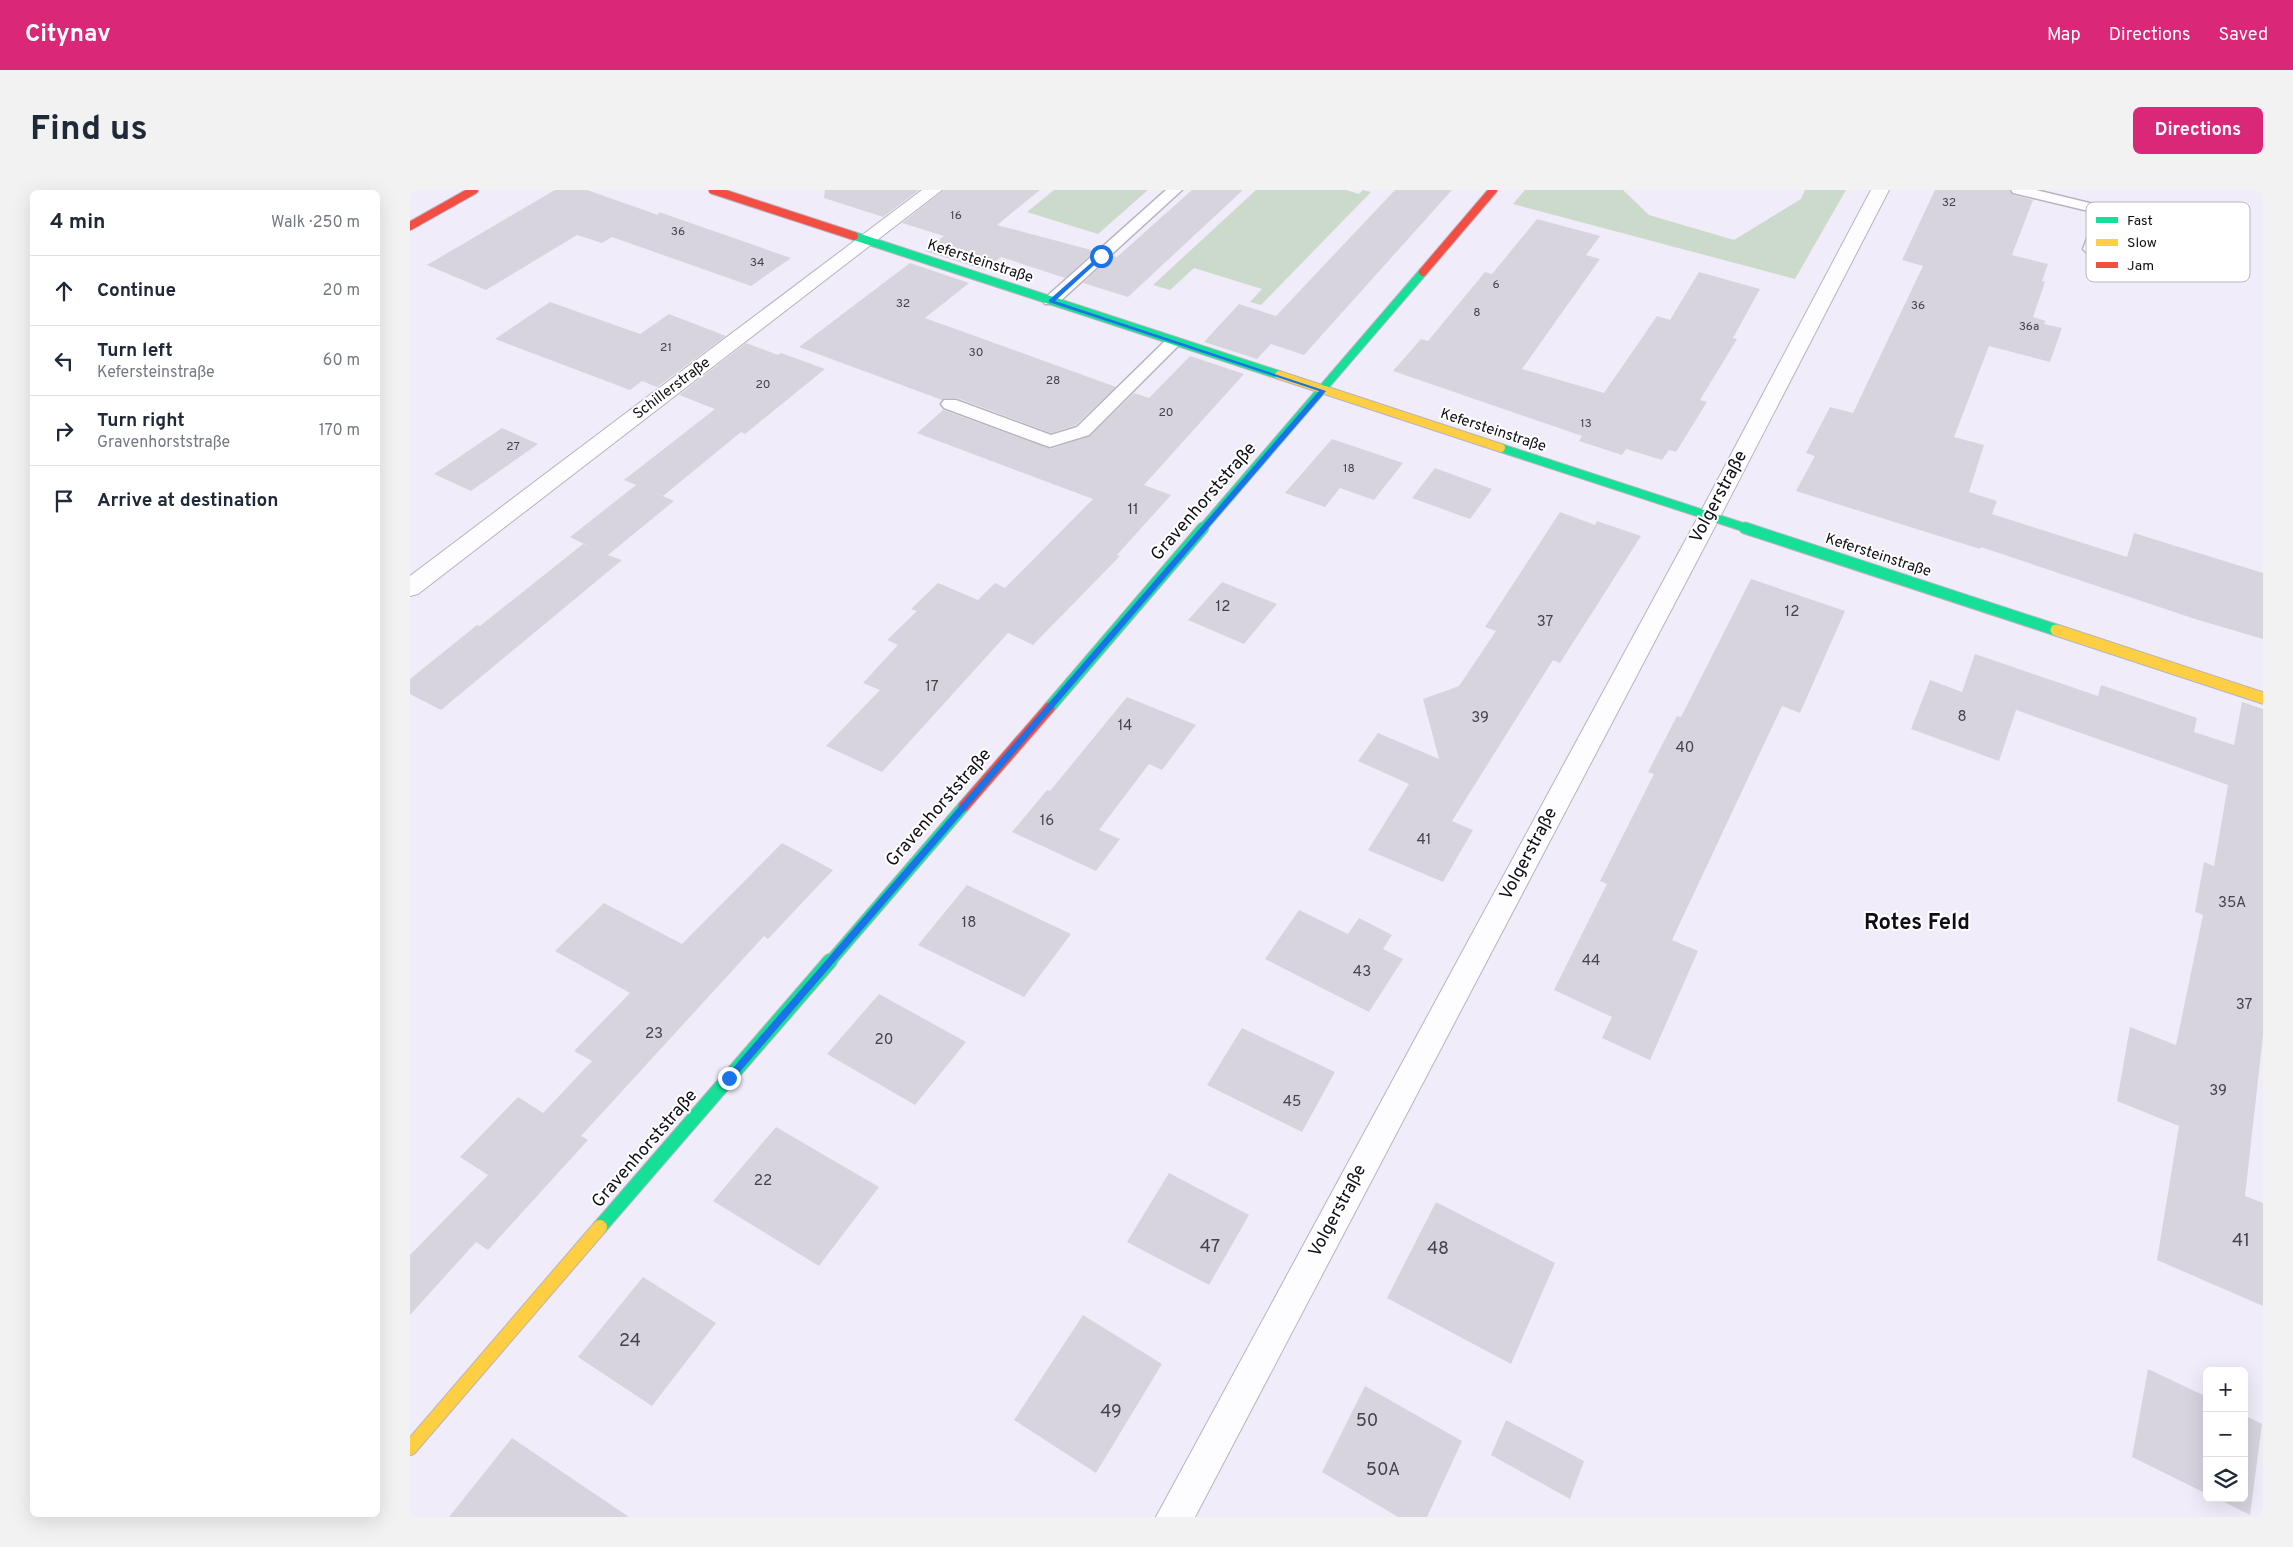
<!DOCTYPE html>
<html lang="en">
<head>
<meta charset="utf-8">
<style>
	body { margin:0; font-family:Overpass,sans-serif; background:#f2f2f3; color:#1f2937 }
	.controls { position:absolute; right:15px; bottom:15px; display:grid; overflow:hidden; border-radius:8px; box-shadow:0 5px 20px #0002 }
	.controls button { width:45px; height:45px; display:grid; place-items:center; padding:0; border:0; border-bottom:1px solid #e0e1e3; background:#fff; color:#1f2937; font:25px sans-serif }
	.stop { position:absolute; width:15px; height:15px; margin:-11px; border:4px solid #1a73e8; border-radius:50%; background:#fff }
	.stop.end { background:#1a73e8; border-color:#fff; box-shadow:0 1px 5px #0008 }
	.list { margin:0; padding:0; list-style:none }
	h2 { display:flex; justify-content:space-between; align-items:center; height:65px; margin:0; padding:0 20px; font-size:21px }
	h2 small { font-size:16px; font-weight:400; color:#747a83 }
	.list li { display:grid; grid-template-columns:32px 1fr auto; gap:15px; align-items:center; box-sizing:border-box; height:70px; padding:0 20px; border-top:1px solid #e0e1e3 }
	.list b { display:block; font-size:19px; white-space:nowrap }
	.list p { margin:0; font-size:16px; white-space:nowrap; color:#747a83 }
	.list em { font-size:16px; font-style:normal; color:#747a83 }
	.icon { flex:none; width:28px; height:28px; fill:none; stroke:currentColor; stroke-width:2; stroke-linecap:round; stroke-linejoin:round }
	.map { position:relative; flex:none; width:1853px; height:1327px; overflow:hidden; border-radius:8px }
	header { display:flex; align-items:center; gap:30px; box-sizing:border-box; height:70px; padding:0 25px; background:#db2777; color:#fff }
	header strong { font-size:24px }
	nav { display:flex; gap:28px; margin-inline-start:auto; font-size:18px }
	.intro { display:flex; align-items:center; justify-content:space-between; box-sizing:border-box; height:120px; padding:0 30px }
	h1 { margin:0; font-size:35px }
	.button { padding:12px 22px; border-radius:8px; background:#db2777; color:#fff; font-size:18px; font-weight:700 }
	main { display:flex; gap:30px; padding:0 30px }
	aside { flex:1; background:#fff; border-radius:8px; box-shadow:0 5px 20px #0002 }
	.map>svg:first-child { display:block }
	.green { fill:#ccdacb }
	.building { fill:#d8d4de }
	.lines { fill:none; stroke-linecap:round; stroke-linejoin:round }
	.lane-casing { stroke:#b8b3be; stroke-width:3 }
	.street-casing { stroke:#b8b3be; stroke-width:2 }
	.fast-far2-casing { stroke:#b8b3be; stroke-width:10 }
	.fast-far1-casing { stroke:#b8b3be; stroke-width:13 }
	.fast-casing { stroke:#b8b3be; stroke-width:16 }
	.slow-far2-casing { stroke:#b8b3be; stroke-width:10 }
	.slow-far1-casing { stroke:#b8b3be; stroke-width:13 }
	.slow-casing { stroke:#b8b3be; stroke-width:16 }
	.jam-far1-casing { stroke:#b8b3be; stroke-width:10 }
	.jam-casing { stroke:#b8b3be; stroke-width:13 }
	.lane { fill:#fdfcfe; fill-rule:evenodd }
	.street { fill:#fdfcfe; fill-rule:evenodd }
	.fast-far2 { stroke:#16e098; stroke-width:8 }
	.fast-far1 { stroke:#16e098; stroke-width:11 }
	.fast { stroke:#16e098; stroke-width:14 }
	.slow-far2 { stroke:#ffcf43; stroke-width:8 }
	.slow-far1 { stroke:#ffcf43; stroke-width:11 }
	.slow { stroke:#ffcf43; stroke-width:14 }
	.jam-far1 { stroke:#f24e42; stroke-width:8 }
	.jam { stroke:#f24e42; stroke-width:11 }
	.route { fill:#1a73e8 }
	.labels { text-anchor:middle; dominant-baseline:central; stroke-width:4; stroke-linejoin:round; paint-order:stroke }
	.far-number-label { font-size:12px; fill:#45424b }
	.far-street-label { font-size:15px; fill:#110e17; stroke:#fff }
	.number-label { font-size:15px; fill:#45424b }
	.street-label { font-size:18px; fill:#110e17; stroke:#fff }
	.near-number-label { font-size:18px; fill:#45424b }
	.district-label { font-size:22px; font-weight:bold; fill:#110e17; stroke:#fff }
	.key { fill:#fff; stroke:#b8b7b9; stroke-width:1 }
	.key-label { font-size:14px; fill:#110e17 }
</style>
</head>
<body>
<header>
<strong>Citynav</strong>
<nav><a>Map</a><a>Directions</a><a>Saved</a></nav>
</header>
<div class="intro"><h1>Find us</h1><a class="button">Directions</a></div>
<main>
<aside>
<h2>4 min<small>Walk · 250 m</small></h2>
<ul class="list">
<li><svg class="icon" aria-label="ahead" viewBox="0 0 24 24"><path d="M12 20V5M6 11l6-6 6 6"/></svg><div><b>Continue</b></div><em>20 m</em></li>
<li><svg class="icon" aria-label="left" viewBox="0 0 24 24"><path d="M17 20v-9H6M10 6l-5 5 5 5"/></svg><div><b>Turn left</b><p>Kefersteinstraße</p></div><em>60 m</em></li>
<li><svg class="icon" aria-label="right" viewBox="0 0 24 24"><path d="M7 20v-9h11M14 6l5 5-5 5"/></svg><div><b>Turn right</b><p>Gravenhorststraße</p></div><em>170 m</em></li>
<li><svg class="icon" aria-label="arrive" viewBox="0 0 24 24"><path d="M6 21V4h12l-3 4 3 4H6"/></svg><div><b>Arrive at destination</b></div></li>
</ul>
</aside>
<div class="map">
<svg width="1853" height="1327" viewBox="0 0 1853 1327">
	<rect width="100%" height="100%" fill="#f1ecf9"/>
	<!-- green -->
	<path class="green" d="M644,0h94l-50,44 -71,-22z
		M846,0h90l13,4 4,-4 8,2 -110,113 -11,-3 12,-13 -68,-21 -24,22 -17,-5z
		M1115,0h98l26,25 85,25 67,-41 4,-9h41l-51,89 -282,-75z"/>
	<!-- building -->
	<path class="building" d="M145,0h32l71,25 1,-3 132,46 -40,28 -139,-49 -10,6 -25,-8 -91,55 -59,-25z
		M415,0h94l-36,27 -59,-19z
		M534,0h96l-43,35 98,26 -30,27 -64,-21 -16,13 -60,-19 19,-15 -42,-13z
		M782,0h51l-115,107 -45,-14 29,-27 5,1z
		M985,0h57l-148,165 -33,-11 -14,15 -53,-17 35,-38 37,12z
		M1525,0h74l4,5 20,5 -21,55 36,9 -6,17 3,1 -12,35 13,4 -2,3 18,4 -12,34 -61,-16 -35,91 30,8 -15,47 28,9 -5,13 135,43 7,-24 129,40v66l-68,-20 -214,-72 -1,2 -184,-58 19,-35 -9,-3 24,-46 23,6 70,-147 -21,-6z
		M1127,29l63,17 -14,19 14,4 -78,110 82,24 53,-77 13,4 29,-48 61,17 -27,49 4,1 -37,61 7,2 -31,50 -7,-2 -7,10 -36,-11 -4,6 -43,-14 3,-5 -189,-65 28,-32 7,2 57,-69 7,2z
		M500,73l59,20 -44,35 191,69 -40,38 -25,8 -94,-35h-13l-2,2 -143,-53z
		M140,112l90,32 29,-20 57,22 -69,51 -15,-6 -12,9 -135,-51z
		M336,153l32,12 3,-2 44,16 -80,65 -4,-2 -78,64 -19,-8 30,13 -66,54 14,5 -181,150 -31,-16v-15l67,-54 3,1 103,-82 9,4 -22,-11 66,-52 -12,-5 91,-71 -36,-14z
		M780,166l54,18 -100,111 27,10 -54,60 3,1 -87,89 -25,-12 -126,139 -56,-26 54,-56 -17,-7 35,-38 -11,-5 30,-29 -6,-2 27,-26 40,17 17,-17 10,5 88,-89 -176,-66 26,-23 108,39 39,-13 44,-43 15,5z
		M92,238l36,16 -67,47 -37,-17z
		M922,249l71,24 -29,37 -34,-12 -15,19 -40,-14z
		M1025,278l57,21 -22,30 -58,-21z
		M1150,322l35,13 2,-4 44,15 -81,127 -7,-3 -101,161 21,9 -30,52 -75,-32 41,-66 -51,-23 20,-28 61,26 -16,-60 36,-13 37,-55 -11,-4z
		M1341,389l94,32 -45,102 -18,-7 -110,234 26,11 -48,109 -48,-22 10,-21 -58,-27 53,-106 -7,-3 54,-107 -6,-2 29,-56 4,1z
		M812,392l55,22 -33,40 -56,-24z
		M1565,464l123,42 3,-11 96,33 -3,14 40,13 8,-43 21,7v327l-18,160 18,7v103l-106,-46 22,-134 -62,-25 13,-74 46,18 27,-130 -8,-3 9,-50 10,4 14,-81 -212,-75 -17,51 -88,-32 19,-49 32,12z
		M717,507l69,28 -34,45 -13,-6 -50,66 21,9 -24,32 -84,-39 35,-42 3,1z
		M372,653l51,27 -65,69 -4,-3 -183,200 7,4 -100,110 -12,-8 -66,73v-60l78,-80 -28,-18 58,-60 25,16 49,-52 -18,-10 56,-58 -75,-42 49,-48 78,41z
		M557,695l104,49 -47,63 -106,-52z
		M889,720l49,24 11,-16 33,17 -9,14 20,10 -34,53 -104,-53z
		M469,804l87,48 -51,63 -88,-51z
		M832,838l93,44 -33,60 -95,-47z
		M366,937l103,60 -60,79 -106,-65z
		M759,983l80,42 -40,70 -82,-43z
		M1026,1012l119,61 -44,101 -124,-66z
		M233,1087l73,46 -64,83 -74,-49z
		M673,1125l79,49 -66,109 -82,-53z
		M1738,1179l59,28v97l-75,-37z
		M955,1196l97,55 -35,76h-29l-76,-45z
		M1834,1225l18,9 -12,91 -34,-17h28z
		M1096,1230l78,41 -14,38 -79,-44z
		M102,1248l117,79h-180z"/>
	<g class="lines">
		<!-- lane casing -->
		<g class="lane-casing">
			<path id="lane" d="M756,0h16l-125,114h-12l-2,-3 2,-3z
				M1601,0h25l74,18 2,3 -16,41h-10l-3,-3 14,-36 -84,-20z
				M763,147l6,2 2,3 -2,3 -90,90 -39,12 -6,-2 -100,-37 -3,-4 3,-4h12l95,35 26,-8 90,-88z"/>
		</g>
		<!-- street casing -->
		<g class="street-casing">
			<path id="street" d="M512,0h20l-524,404 -8,2v-20z
				M1461,0h18l-169,327 -525,1000h-39l542,-1000z"/>
		</g>
		<!-- fast-far2 casing -->
		<g class="fast-far2-casing">
			<path id="fast-far2" d="M444,46l425,139
				M1091,258l248,81
				M792,339l221,-257"/>
		</g>
		<!-- fast-far1 casing -->
		<g class="fast-far1-casing">
			<path id="fast-far1" d="M1335,338l311,102
				M639,518l154,-180
				M419,773l135,-157"/>
		</g>
		<!-- fast casing -->
		<g class="fast-casing">
			<path id="fast" d="M190,1037l230,-266"/>
		</g>
		<!-- slow-far2 casing -->
		<g class="slow-far2-casing">
			<path id="slow-far2" d="M869,185l222,73"/>
		</g>
		<!-- slow-far1 casing -->
		<g class="slow-far1-casing">
			<path id="slow-far1" d="M1646,440l207,68"/>
		</g>
		<!-- slow casing -->
		<g class="slow-casing">
			<path id="slow" d="M0,1258l190,-221"/>
		</g>
		<!-- jam-far1 casing -->
		<g class="jam-far1-casing">
			<path id="jam-far1" d="M303,0l141,46
				M0,36l64,-36
				M1013,82l70,-82"/>
		</g>
		<!-- jam casing -->
		<g class="jam-casing">
			<path id="jam" d="M554,616l85,-98"/>
		</g>
		<!-- lane -->
		<use href="#lane" class="lane"/>
		<!-- street -->
		<use href="#street" class="street"/>
		<!-- fast-far2 -->
		<use href="#fast-far2" class="fast-far2"/>
		<!-- fast-far1 -->
		<use href="#fast-far1" class="fast-far1"/>
		<!-- fast -->
		<use href="#fast" class="fast"/>
		<!-- slow-far2 -->
		<use href="#slow-far2" class="slow-far2"/>
		<!-- slow-far1 -->
		<use href="#slow-far1" class="slow-far1"/>
		<!-- slow -->
		<use href="#slow" class="slow"/>
		<!-- jam-far1 -->
		<use href="#jam-far1" class="jam-far1"/>
		<!-- jam -->
		<use href="#jam" class="jam"/>
	</g>
	<!-- route -->
	<path class="route" d="M691,64l2,3 -48,44 271,90 -594,690h-6v-5l593,-685 -270,-89v-2z"/>
	<g class="labels">
		<!-- far-number labels -->
		<g class="far-number-label">
			<text x="1539" y="13">32</text>
			<text x="546" y="26">16</text>
			<text x="268" y="42">36</text>
			<text x="347" y="73">34</text>
			<text x="1086" y="95">6</text>
			<text x="493" y="114">32</text>
			<text x="1508" y="116">36</text>
			<text x="1067" y="123">8</text>
			<text x="1619" y="137">36a</text>
			<text x="256" y="158">21</text>
			<text x="566" y="163">30</text>
			<text x="643" y="191">28</text>
			<text x="353" y="195">20</text>
			<text x="756" y="223">20</text>
			<text x="1176" y="234">13</text>
			<text x="103" y="257">27</text>
			<text x="939" y="279">18</text>
		</g>
		<!-- far-street labels -->
		<g class="far-street-label">
			<text transform="translate(570 72) rotate(18)">Kefersteinstraße</text>
			<text transform="translate(262 199) rotate(-37)">Schillerstraße</text>
			<text transform="translate(1083 241) rotate(18)">Kefersteinstraße</text>
			<text transform="translate(1468 366) rotate(18)">Kefersteinstraße</text>
		</g>
		<!-- number labels -->
		<g class="number-label">
			<text x="723" y="320">11</text>
			<text x="813" y="417">12</text>
			<text x="1382" y="422">12</text>
			<text x="1135" y="432">37</text>
			<text x="522" y="497">17</text>
			<text x="1552" y="527">8</text>
			<text x="1070" y="528">39</text>
			<text x="715" y="536">14</text>
			<text x="1275" y="558">40</text>
			<text x="637" y="631">16</text>
			<text x="1014" y="650">41</text>
			<text x="1822" y="713">35A</text>
			<text x="559" y="733">18</text>
			<text x="1181" y="771">44</text>
			<text x="952" y="782">43</text>
			<text x="1834" y="815">37</text>
			<text x="244" y="844">23</text>
			<text x="474" y="850">20</text>
			<text x="1808" y="901">39</text>
			<text x="882" y="912">45</text>
			<text x="353" y="991">22</text>
		</g>
		<!-- street labels -->
		<g class="street-label">
			<text transform="translate(1309 307) rotate(-62)">Volgerstraße</text>
			<text transform="translate(794 312) rotate(-49)">Gravenhorststraße</text>
			<text transform="translate(529 618) rotate(-49)">Gravenhorststraße</text>
			<text transform="translate(1119 664) rotate(-62)">Volgerstraße</text>
			<text transform="translate(235 959) rotate(-49)">Gravenhorststraße</text>
			<text transform="translate(928 1021) rotate(-62)">Volgerstraße</text>
		</g>
		<!-- near-number labels -->
		<g class="near-number-label">
			<text x="1831" y="1051">41</text>
			<text x="800" y="1057">47</text>
			<text x="1028" y="1059">48</text>
			<text x="220" y="1151">24</text>
			<text x="701" y="1222">49</text>
			<text x="957" y="1231">50</text>
			<text x="973" y="1280">50A</text>
		</g>
		<!-- district labels -->
		<g class="district-label">
			<text x="1507" y="733">Rotes Feld</text>
		</g>
	</g>
	<!-- legend -->
	<rect x="1676" y="12" width="164" height="80" rx="8" class="key"/>
	<rect x="1686" y="27" width="22" height="6" fill="#16e098"/>
	<rect x="1686" y="49" width="22" height="7" fill="#ffcf43"/>
	<rect x="1686" y="72" width="22" height="6" fill="#f24e42"/>
	<g class="key-label">
		<text x="1717" y="35">Fast</text>
		<text x="1717" y="57">Slow</text>
		<text x="1717" y="80">Jam</text>
	</g>
</svg>
<div class="controls">
<button>+</button>
<button>−</button>
<button><svg class="icon" aria-label="layers" viewBox="0 0 24 24"><path d="M12 4l9 5-9 5-9-5zM3 14l9 5 9-5"/></svg></button>
</div>
<div class="stop" style="left:691px;top:66px"></div>
<div class="stop end" style="left:319px;top:888px"></div>
</div>
</main>
</body>
</html>
